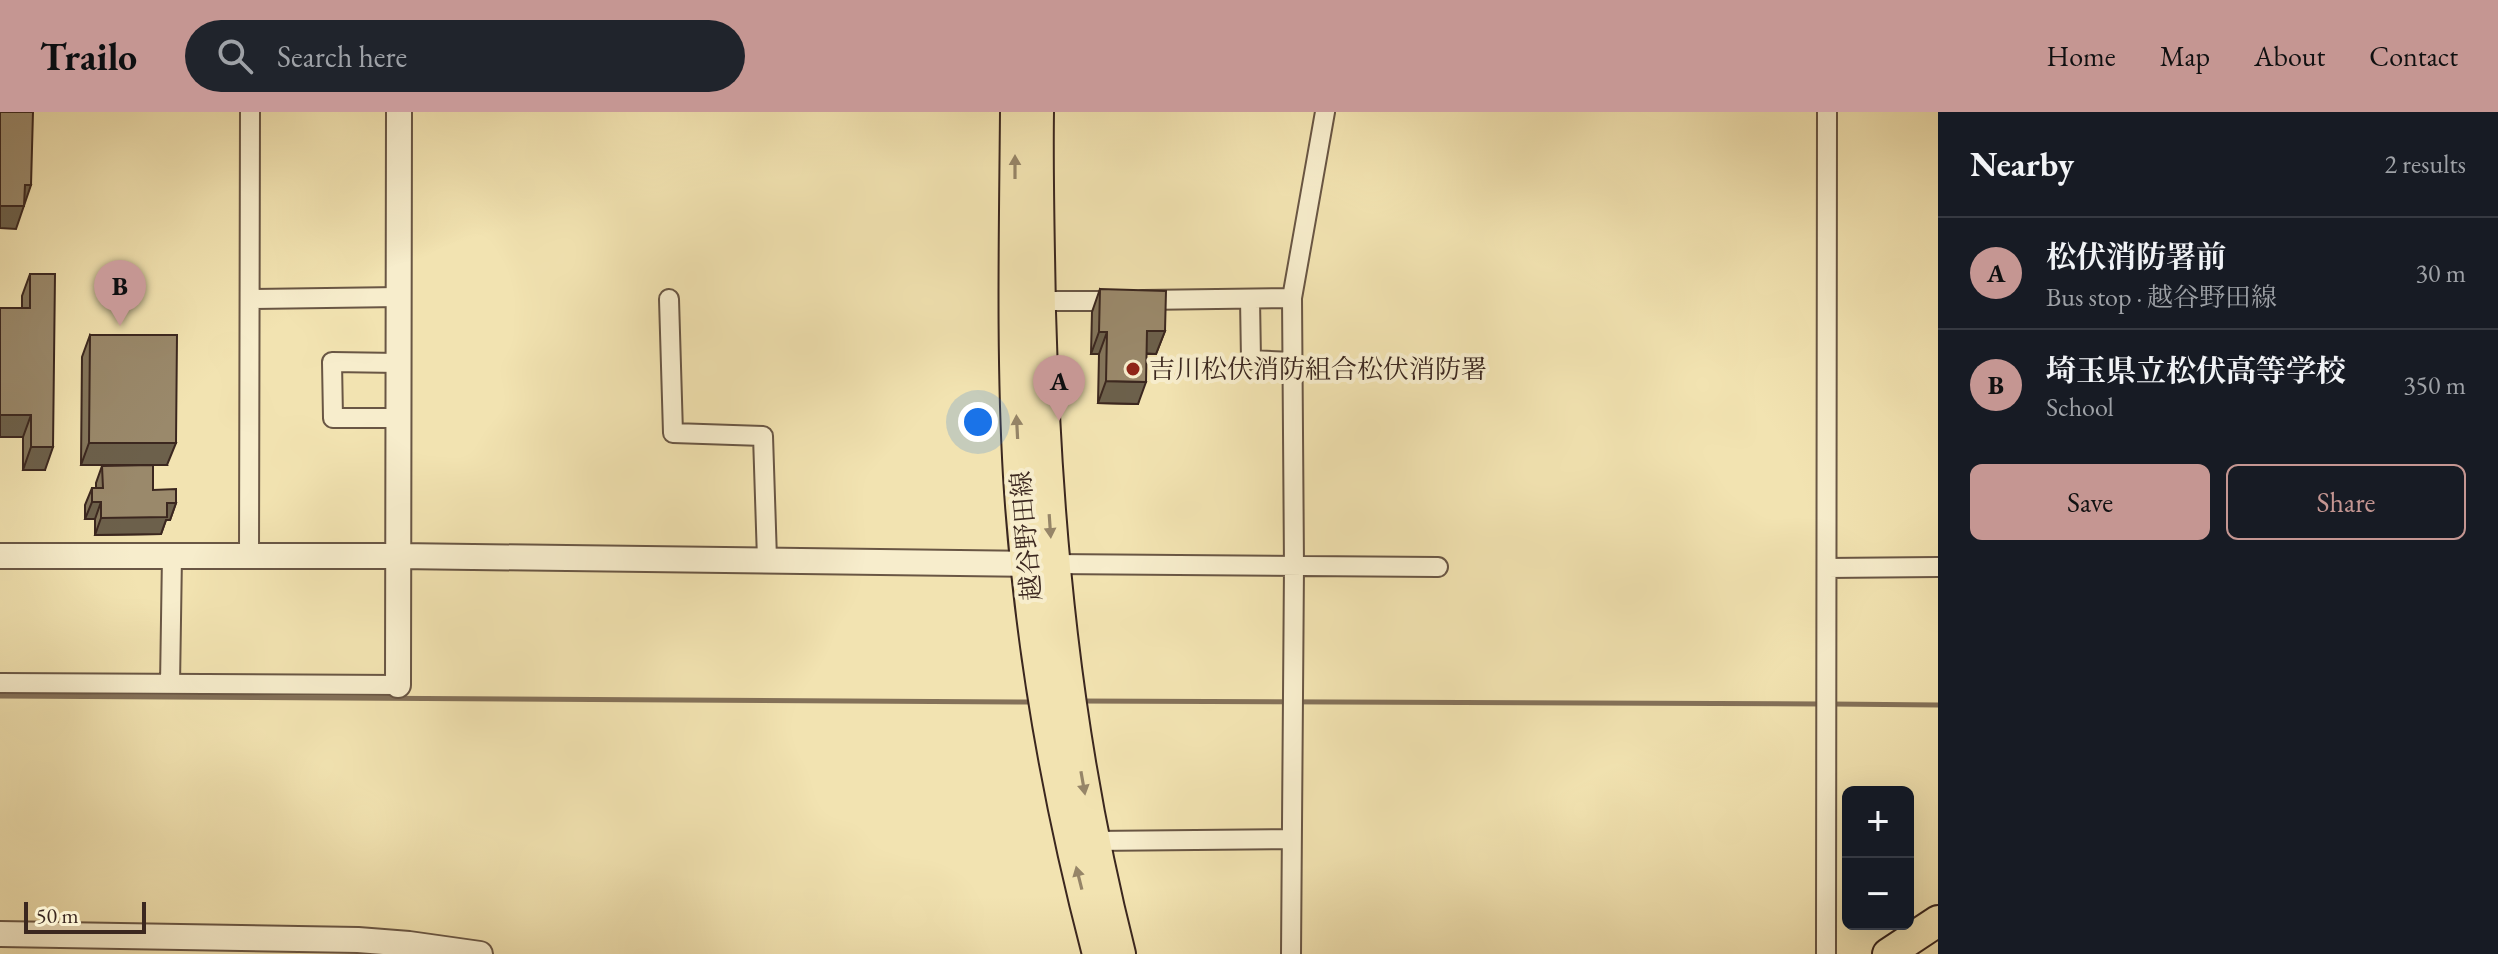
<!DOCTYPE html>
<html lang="en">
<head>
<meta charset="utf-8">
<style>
	body { margin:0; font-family:"EB Garamond","Noto Serif JP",serif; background:#20242c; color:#f1f3f6 }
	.controls { position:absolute; right:24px; bottom:24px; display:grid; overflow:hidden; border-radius:12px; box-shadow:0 8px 32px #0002 }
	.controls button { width:72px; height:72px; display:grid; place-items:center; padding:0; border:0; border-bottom:2px solid #363941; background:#171b24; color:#f1f3f6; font:40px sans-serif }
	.scale { position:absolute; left:24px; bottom:20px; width:122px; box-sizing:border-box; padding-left:8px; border:4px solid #3b271f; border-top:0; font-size:22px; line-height:28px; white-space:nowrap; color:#3b271f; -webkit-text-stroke:6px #f7edcc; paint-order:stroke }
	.you { position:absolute; left:978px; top:310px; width:28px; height:28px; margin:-20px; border:6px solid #fff; border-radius:50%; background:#1a73e8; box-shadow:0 0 0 12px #1a73e833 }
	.badge { display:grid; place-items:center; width:52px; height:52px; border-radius:50%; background:#c59692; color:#111; font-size:26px; font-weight:700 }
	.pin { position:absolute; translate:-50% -66px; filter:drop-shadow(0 2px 4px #0008) }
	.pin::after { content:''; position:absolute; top:42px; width:28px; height:24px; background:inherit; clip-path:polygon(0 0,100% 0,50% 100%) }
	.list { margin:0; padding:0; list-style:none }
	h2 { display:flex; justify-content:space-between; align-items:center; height:104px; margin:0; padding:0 32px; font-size:34px }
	h2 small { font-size:26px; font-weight:400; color:#9ea1a6 }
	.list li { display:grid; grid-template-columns:52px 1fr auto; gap:24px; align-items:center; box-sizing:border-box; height:112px; padding:0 32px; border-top:2px solid #363941 }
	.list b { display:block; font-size:30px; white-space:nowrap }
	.list p { margin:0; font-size:26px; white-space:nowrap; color:#9ea1a6 }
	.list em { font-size:26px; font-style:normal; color:#9ea1a6 }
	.actions { display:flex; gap:16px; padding:24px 32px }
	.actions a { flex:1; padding:18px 0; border:2px solid #c59692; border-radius:12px; text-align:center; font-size:28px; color:#c59692 }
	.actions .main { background:#c59692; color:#111 }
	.icon { flex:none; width:44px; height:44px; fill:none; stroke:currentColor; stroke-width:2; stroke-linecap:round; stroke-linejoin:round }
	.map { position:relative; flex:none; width:1938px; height:842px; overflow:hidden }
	header { display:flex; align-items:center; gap:48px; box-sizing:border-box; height:112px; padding:0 40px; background:#c59692; color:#111 }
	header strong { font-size:38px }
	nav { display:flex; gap:44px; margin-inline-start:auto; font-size:28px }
	.search { width:560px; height:72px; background:#20242c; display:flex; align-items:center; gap:20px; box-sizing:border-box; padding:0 28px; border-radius:44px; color:#9ea1a6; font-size:30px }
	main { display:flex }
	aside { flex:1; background:#171b24 }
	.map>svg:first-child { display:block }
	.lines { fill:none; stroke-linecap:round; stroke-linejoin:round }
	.stream { stroke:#847159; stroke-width:5 }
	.minor-casing { stroke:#695644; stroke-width:22 }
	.tertiary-casing { stroke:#695644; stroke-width:28 }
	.primary-casing { stroke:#3b271f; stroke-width:34 }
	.minor { stroke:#f7edcc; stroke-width:18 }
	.tertiary { stroke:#f7edcc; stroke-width:24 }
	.primary { stroke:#f2e3b1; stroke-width:30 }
	.wall { fill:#84765c; stroke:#3b271f; stroke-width:2 }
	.shaded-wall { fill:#6c604b; stroke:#3b271f; stroke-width:2 }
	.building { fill:#9a896b; stroke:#3b271f; stroke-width:2 }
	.oneway { fill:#968568 }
	.poi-dot { fill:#8f2418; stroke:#f7edcc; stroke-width:3 }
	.labels { text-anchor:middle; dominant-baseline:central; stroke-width:8; stroke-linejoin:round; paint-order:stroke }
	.poi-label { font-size:26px; fill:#3b271f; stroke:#f7edcc; text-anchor:start }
	.street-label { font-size:26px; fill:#3b271f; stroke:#f7edcc }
</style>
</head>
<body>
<header>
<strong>Trailo</strong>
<div class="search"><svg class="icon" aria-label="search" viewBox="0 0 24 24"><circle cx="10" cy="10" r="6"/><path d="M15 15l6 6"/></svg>Search here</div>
<nav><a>Home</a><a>Map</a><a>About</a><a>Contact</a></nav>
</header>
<main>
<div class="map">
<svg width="1938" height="842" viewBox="0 0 1938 842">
	<rect width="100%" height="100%" fill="#f2e3b1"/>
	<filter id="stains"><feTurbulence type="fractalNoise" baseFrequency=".0025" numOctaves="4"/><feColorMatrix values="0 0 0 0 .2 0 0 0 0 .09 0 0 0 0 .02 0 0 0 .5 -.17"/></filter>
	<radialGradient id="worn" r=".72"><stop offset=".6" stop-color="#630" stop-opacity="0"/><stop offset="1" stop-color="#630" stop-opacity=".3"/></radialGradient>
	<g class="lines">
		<!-- stream -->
		<path class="stream" d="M0,584l1033,6
			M1079,589l742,3
			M1831,592l107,1"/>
		<!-- minor casing -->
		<g class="minor-casing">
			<path id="minor" d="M250,187l149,-2
				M669,187l4,134 90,3 4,123
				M1250,187l1,61 42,2
				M1143,188l149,-2
				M1040,189h78
				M399,251l-67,-1 1,56h66
				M249,444l1,-444
				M1053,452l385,3
				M1827,456l111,-1
				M0,571l398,2
				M170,572l2,-128
				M1093,729l198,-2
				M1291,842l3,-388 -2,-268 33,-186
				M1826,842l1,-842"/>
		</g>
		<!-- tertiary casing -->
		<g class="tertiary-casing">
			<path id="tertiary" d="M0,444h399l643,8
				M398,573l1,-573
				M0,822l358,6 51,4 71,10"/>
		</g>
		<!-- primary casing -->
		<g class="primary-casing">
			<path id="primary" d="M1016,0c-1,121 -4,243 3,364 10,161 38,322 79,478
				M1038,0c-1,67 1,133 2,200 6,219 26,429 80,642
				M1888,842l50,-33"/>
		</g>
		<!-- minor -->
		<use href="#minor" class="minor"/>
		<!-- tertiary -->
		<use href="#tertiary" class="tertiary"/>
		<!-- primary -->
		<use href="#primary" class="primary"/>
	</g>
	<!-- wall -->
	<path class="wall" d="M30,162l15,196h-22v-33h-23v-129h22v-12z
		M1100,177l65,42 -9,23h-10l-8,50 -40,-1 1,-49h-8l1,-42z
		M90,223l77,130h-14v25l23,13 -6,17h-4l-5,14 -66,1v-16h-10v-14l7,-17h4v-5l6,-17 46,-1h-67l1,-108z"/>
	<!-- shaded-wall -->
	<path class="shaded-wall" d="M25,73h6l-15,44 -16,-1v-22z
		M1147,219h18l-9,23 -17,-1z
		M1099,220h8l-8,22h-8z
		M1106,269l40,1 -8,22 -40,-1z
		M0,303h31l-8,22h-23z
		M89,331h87l-9,22h-86z
		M31,335h22l-8,23h-22z
		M92,390h9l-6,17h-10z
		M167,391h9l-6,17h-4l-5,14 -66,1 6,-17z"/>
	<!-- building -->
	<path class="building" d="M0,0h33l-2,73h-6l-1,21h-24z
		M30,162h25l-2,173h-22v-32h-31v-107h30z
		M1100,177l66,2 -1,40h-18l-1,51 -40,-1 1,-49h-8z
		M90,223h87l-1,108h-87z
		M153,353v25l23,-1v14h-9v14l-66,1v-16h-9v-14h11l-1,-22z"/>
	<!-- one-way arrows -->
	<defs><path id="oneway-solid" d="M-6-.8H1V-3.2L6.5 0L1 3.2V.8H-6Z" transform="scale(2)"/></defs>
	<g class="oneway">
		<use href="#oneway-solid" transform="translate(1015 55) rotate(-90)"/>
		<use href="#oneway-solid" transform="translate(1017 315) rotate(-93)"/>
		<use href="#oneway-solid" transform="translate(1050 414) rotate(86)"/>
		<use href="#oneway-solid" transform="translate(1083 671) rotate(80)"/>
		<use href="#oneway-solid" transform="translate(1079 766) rotate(-104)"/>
	</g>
	<!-- markers -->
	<circle class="poi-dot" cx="1133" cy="257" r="8"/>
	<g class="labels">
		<!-- poi labels -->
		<g class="poi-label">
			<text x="1149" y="257">吉川松伏消防組合松伏消防署</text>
		</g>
		<!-- street labels -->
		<g class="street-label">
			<text transform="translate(1026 424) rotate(-95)">越谷野田線</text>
		</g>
	</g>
	<rect width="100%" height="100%" filter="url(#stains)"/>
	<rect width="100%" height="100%" fill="url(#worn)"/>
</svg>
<div class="controls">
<button>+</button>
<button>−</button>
</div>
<div class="scale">50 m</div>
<div class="you"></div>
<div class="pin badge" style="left:1059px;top:309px">A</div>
<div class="pin badge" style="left:120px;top:214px">B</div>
</div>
<aside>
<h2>Nearby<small>2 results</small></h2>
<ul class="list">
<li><span class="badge">A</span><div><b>松伏消防署前</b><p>Bus stop · 越谷野田線</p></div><em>30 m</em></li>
<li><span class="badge">B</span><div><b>埼玉県立松伏高等学校</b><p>School</p></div><em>350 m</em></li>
</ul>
<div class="actions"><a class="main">Save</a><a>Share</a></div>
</aside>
</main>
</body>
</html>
